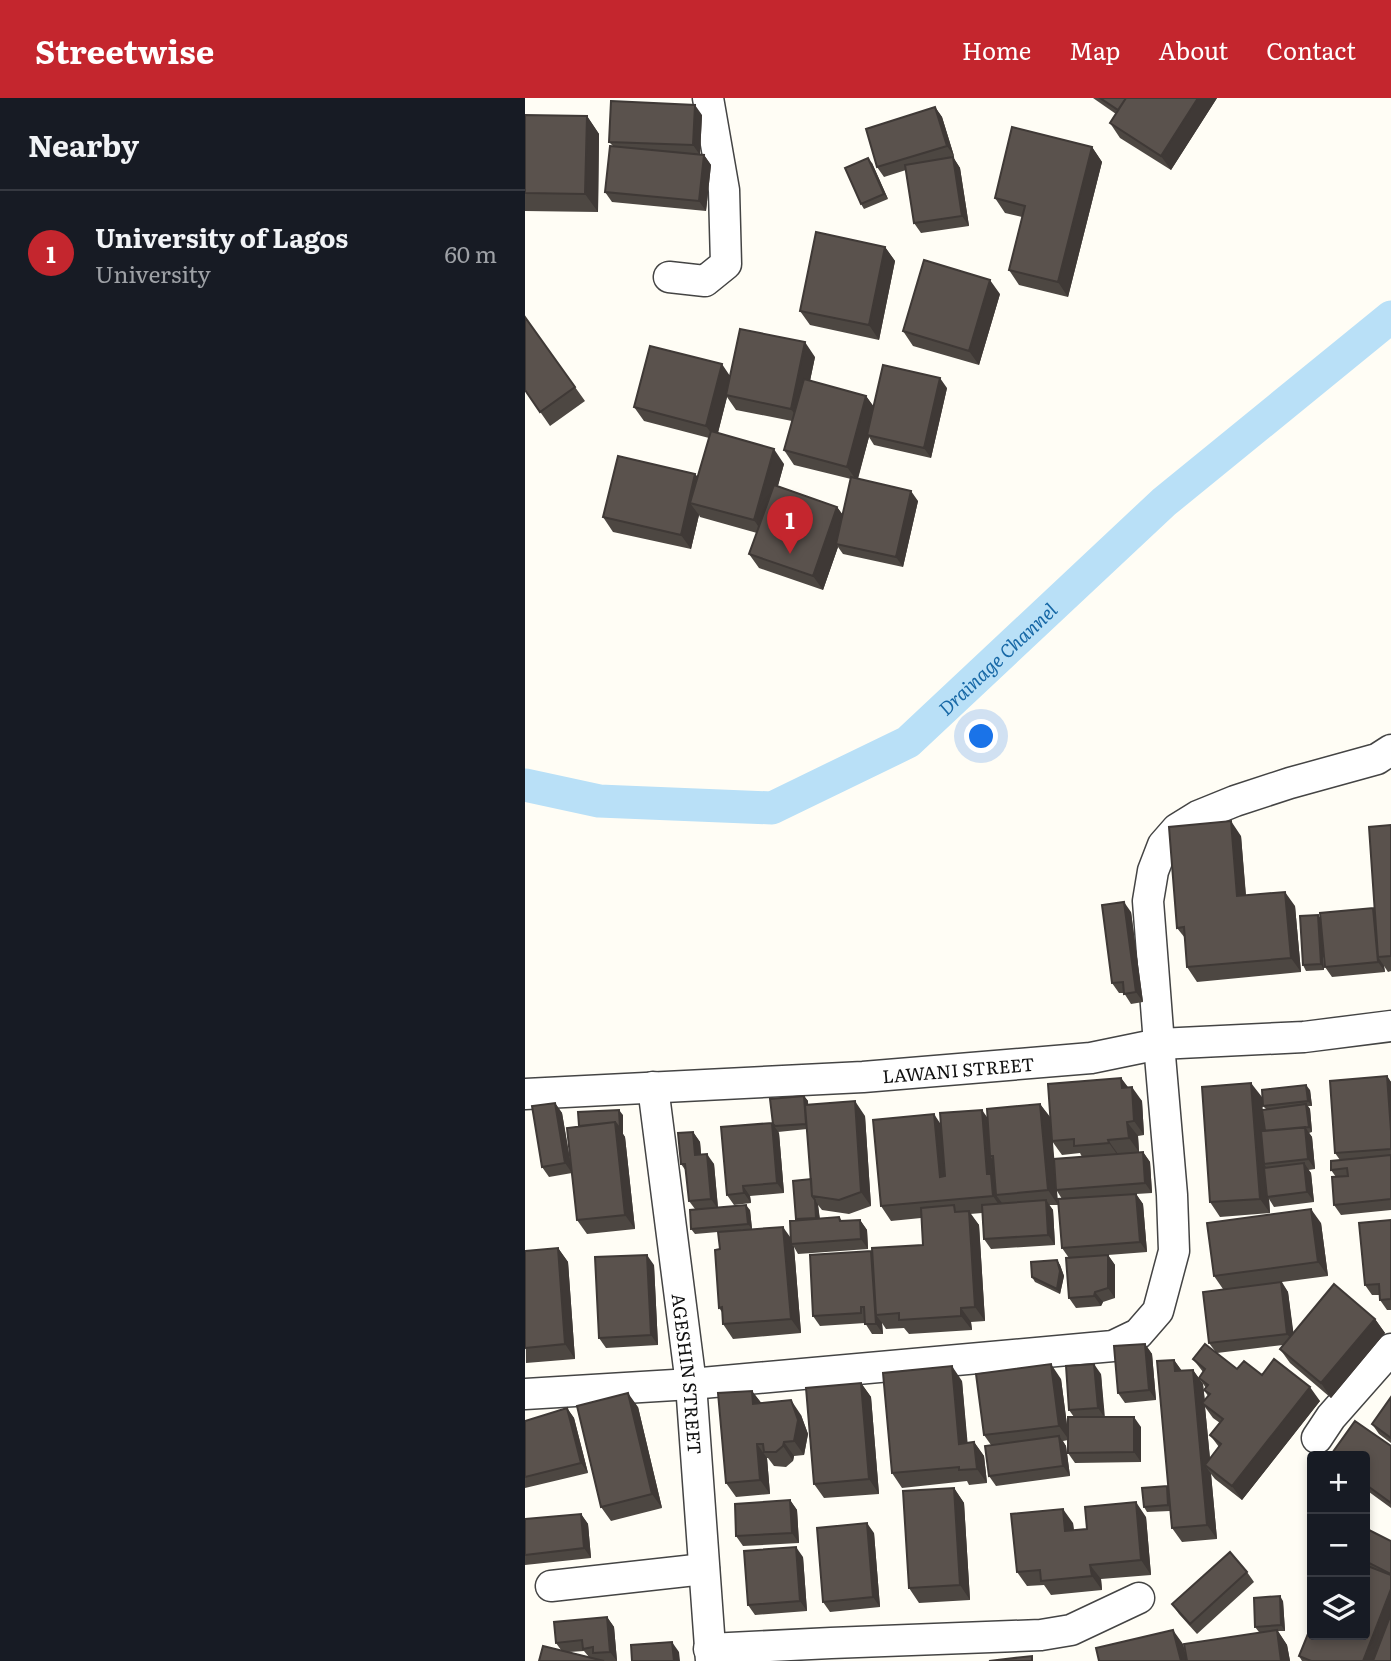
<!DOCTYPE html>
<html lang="en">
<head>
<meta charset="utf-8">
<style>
	body { margin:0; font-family:Literata,serif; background:#242831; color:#f1f3f6 }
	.controls { position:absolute; right:21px; bottom:21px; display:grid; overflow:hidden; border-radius:7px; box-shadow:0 4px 10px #0003 }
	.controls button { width:63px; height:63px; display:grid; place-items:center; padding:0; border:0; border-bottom:2px solid #363941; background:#171b24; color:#f1f3f6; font:35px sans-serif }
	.you { position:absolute; left:457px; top:639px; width:24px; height:24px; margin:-18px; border:5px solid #fff; border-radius:50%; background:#1a73e8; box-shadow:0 0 0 10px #1a73e833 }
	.badge { display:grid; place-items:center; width:46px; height:46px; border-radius:50%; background:#c4262e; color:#fff; font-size:23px; font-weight:700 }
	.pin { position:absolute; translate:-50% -58px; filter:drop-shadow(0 2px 4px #0008) }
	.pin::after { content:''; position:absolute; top:37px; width:24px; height:21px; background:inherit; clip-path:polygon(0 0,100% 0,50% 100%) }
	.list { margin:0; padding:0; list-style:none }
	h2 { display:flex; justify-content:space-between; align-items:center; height:91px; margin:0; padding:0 28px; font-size:30px }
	h2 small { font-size:23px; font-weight:400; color:#9ea1a6 }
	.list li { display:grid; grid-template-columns:46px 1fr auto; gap:21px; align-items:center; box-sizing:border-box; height:126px; padding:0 28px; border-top:2px solid #363941 }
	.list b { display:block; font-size:26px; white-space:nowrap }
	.list p { margin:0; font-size:23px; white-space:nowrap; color:#9ea1a6 }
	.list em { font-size:23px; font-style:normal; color:#9ea1a6 }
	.icon { flex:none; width:38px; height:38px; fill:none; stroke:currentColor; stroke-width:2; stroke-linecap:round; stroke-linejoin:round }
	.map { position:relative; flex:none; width:866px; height:1563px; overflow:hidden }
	header { display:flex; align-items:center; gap:42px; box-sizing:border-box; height:98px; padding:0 35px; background:#c4262e; color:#fff }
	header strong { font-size:33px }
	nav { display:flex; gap:38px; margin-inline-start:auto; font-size:24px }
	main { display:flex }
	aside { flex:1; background:#171b24 }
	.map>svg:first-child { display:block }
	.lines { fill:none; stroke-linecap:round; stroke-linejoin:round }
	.canal { stroke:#b9e0f7; stroke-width:33 }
	.minor-casing { stroke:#444; stroke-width:33 }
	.minor { stroke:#fff; stroke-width:30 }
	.wall { fill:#4d4742; fill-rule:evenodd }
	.shaded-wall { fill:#3f3936 }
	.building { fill:#5a524d; stroke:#3f3936; stroke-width:2 }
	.labels { text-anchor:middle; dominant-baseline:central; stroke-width:7; stroke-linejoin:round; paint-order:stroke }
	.street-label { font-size:18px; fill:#111; stroke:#fff }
	.water-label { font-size:19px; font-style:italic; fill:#1768a6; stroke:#fff }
</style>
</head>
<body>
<header>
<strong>Streetwise</strong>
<nav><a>Home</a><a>Map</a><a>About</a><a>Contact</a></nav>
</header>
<main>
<aside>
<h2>Nearby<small></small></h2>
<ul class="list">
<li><span class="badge">1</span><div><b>University of Lagos</b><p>University</p></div><em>60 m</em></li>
</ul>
</aside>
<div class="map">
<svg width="866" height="1563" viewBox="0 0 866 1563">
	<rect width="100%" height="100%" fill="#fffdf5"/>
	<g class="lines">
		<!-- canal -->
		<path class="canal" id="s1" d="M0,687l74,16 173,7 136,-66 256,-240 227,-185"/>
		<!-- minor casing -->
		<g class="minor-casing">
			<g id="minor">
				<path d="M144,179l36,4 21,-17 -2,-74 -16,-92"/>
				<path id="s2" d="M128,989l38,297 20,277"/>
				<path id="s3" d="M0,996l338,-17 228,-19 68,-14 145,-7 87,-11"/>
				<path d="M0,1296l166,-10 422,-38 25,-12 20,-23 16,-60 -2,-56 -13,-151 -11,-143 5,-30 10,-26 14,-16 21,-13 37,-15 55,-18 87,-24 14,-9"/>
				<path d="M792,1340l14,-21 60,-68"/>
				<path d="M26,1488l153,-17"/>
				<path d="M184,1551l122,-6 210,-8 30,-5 68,-32"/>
			</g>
		</g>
		<!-- minor -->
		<use href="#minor" class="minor"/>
	</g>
	<!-- wall -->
	<path class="wall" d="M568,0h124l-46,72 -51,-32 -10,-15 6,-9z
		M410,9l7,10 12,39 -10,3 9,-2 7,11 9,58 -48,7 -7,-10 -8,-53 -22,7 -7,-10z
		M0,17l62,1 12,18 -1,78 -73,-1z
		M177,17l-2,39 4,1 7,10 -5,46 -94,-9 -7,-10 8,-46 -4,-4z
		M567,49l10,15 -34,135 -49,-12 -10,-15 13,-53 -17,-4 -10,-15z
		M347,65l16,36 -24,10 -3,-5z
		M360,149l10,14 -16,79 -69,-15 -10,-14z
		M475,196l-21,71 -66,-19 -10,-15z
		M0,219l60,84 -35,25 -25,-36z
		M290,259l-5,24 56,15 8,11 73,-19 -16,70 -57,-13 -5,-8 -11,42 60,22 -15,66 -60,-13 -5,-7 -15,43 -64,-22 -10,-14 8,-21 -57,-16 -1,-2 -8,34 -78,-17 -10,-15 92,-43 3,3 11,-39 -65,-17 -10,-14 96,-32zM202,299l9,13 56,11 -8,29 10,15 57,14 -8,36 -6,-8 -59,-21 6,-22 -66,-31z
		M866,727v146l-3,1 -4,-6 1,6 -53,5 -7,-10 -2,-17 1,20 -18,1 -3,-6 18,-47 52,-10 2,3z
		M716,738l5,59 49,11 6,66 -104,10 -10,-15 -2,-29 -8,-10z
		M606,814l12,90 -12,2 -7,-11h-5l-7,-10z
		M862,978l4,6v128l-50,5 -7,-10 2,-28 -5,-7 9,-10 -5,-7z
		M596,980l7,9 14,14 2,34 -6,1 1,16h4l7,10 2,31 -16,1 7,10 4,48 -39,3 7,10v33l-12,4 -2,4 -25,2 -7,-10v-40l-7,-10v-49l-5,-8 1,14h-9l4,5 2,35 -64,4 -7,-10 -2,-26 -12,1 9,11 6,96 -14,1 1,8 -63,4 -5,-6 -18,1 -4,-6 1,11h-11l-7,-11 -45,3 -7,-10 59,-64 51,-7 -2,-27 -30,3 -10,-15 60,-82 46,-6 53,-14 10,14zM527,1043l10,14 18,-2 2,4 -28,4z
		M785,992l2,16h-4l2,3 2,23 -3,1 3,4 3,32 -7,1 3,3 3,29 -40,5 -5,-8 1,14 -50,4 -10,-15 52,-105v13l4,-1 -3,-3z
		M279,998l4,5v4l57,11 6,90 -22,8 -27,-4 -4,-5 2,14 19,-2 3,4 18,-1 7,10 1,19 -70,5 -4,-7 7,86 -68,6 -10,-15 -1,-12 -3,-4 72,-70 20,-59 -4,-50 -29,3 1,1 5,60 -34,3 1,7 -17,2 -7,-10 45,-72z
		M30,1005l7,10 10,57 7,-44 44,-11v19l2,3 10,92 -48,5 -10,-14 -5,-47 -23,4 -7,-10z
		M168,1034l7,10 1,12 13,10 4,43 32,3 2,19 -57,5 -4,-5 4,-20 -6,-8 -3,-30 -5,-7z
		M866,1122v90h-4l-7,-10v-5h-8l-7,-10z
		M796,1125l7,53 -46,6 6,10 5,41 82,-14 10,14 -54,65 -41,-35 -10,-14 3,-4 -66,8 20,16 25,6 58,26 -78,99 -27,-21 -4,-5 6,65 -35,3 -10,-14 -2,-17 -23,1 -3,-5 24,-19 6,-128 8,11 11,-1 10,14 2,17 3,-5 -4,-6 2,-2 -7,-10 4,-6 -10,-13 22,-8 -6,-8 14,-54 -9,-13zM680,1309l8,11 7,5 -10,12 9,12 -9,12z
		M33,1150l10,14 7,97 -49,4 -1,-112z
		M532,1162l3,5 4,11 -4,18 -25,-12 -3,-5z
		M129,1167l4,80 -52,3 -7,-10z
		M620,1246l7,10 4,46 -31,3 -7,-10z
		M576,1276l3,43 37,10v35l-66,1 -7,-10v-13l-5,1 3,5 4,30 -74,10 -7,-10 2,-31 -7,-10 77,-56 7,54 6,-16 -5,-7z
		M437,1283l5,61h7l10,14 3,27 -18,2 -2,-4 -65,7 -10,-15z
		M336,1285l10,14 8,97 -55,4 -10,-14z
		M227,1293l9,12 40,12 7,19 -4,21 -10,1 -1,5 -7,6 -12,-1 -6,-8h-1l3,36 -34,3 -10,-14z
		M866,1299v46l-12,-9 -7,-10z
		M113,1309l24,101 -51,13 -10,-14z
		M42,1310l7,10 14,55 -63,15v-67z
		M866,1348v62l-26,-19v-33z
		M429,1390l10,15 6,97 -51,3 -10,-15z
		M265,1402l7,10 2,33 -56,3 -7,-10z
		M56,1416l7,10 3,34 -66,7v-46z
		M621,1419l5,58 -50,4 1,11 -51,5 -7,-10 -17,1 -10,-14 56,-49 1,7 13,-1z
		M840,1430l26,13v120h-89l-3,-5 66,-21z
		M349,1435l6,74 -50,5 -7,-10z
		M278,1459l4,54 -52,4 -7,-10z
		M722,1474l7,10 -57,52 -18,-20 -7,-10z
		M758,1503l2,30h-7l9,14 3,16h-191l84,-17 3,12 82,-24h-9l-4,-5z
		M82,1519l7,10 3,34h-78l22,-11 -5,-7zM59,1553l5,6 -20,-5z"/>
	<!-- shaded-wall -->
	<path class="shaded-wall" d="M673,0h19l-46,72 -10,-14z
		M170,7l7,10 -2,40 -7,-10z
		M410,9l7,10 12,39 -7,-10z
		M62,18l12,18 -1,78 -13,-18z
		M567,49l10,15 -34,135 -10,-15z
		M179,57l7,10 -5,46 -7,-10z
		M428,59l7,11 9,58 -7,-10z
		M343,60l4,5 16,36 -4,-5z
		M360,149l10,14 -16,79 -10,-15z
		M465,182l10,14 -21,71 -10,-14z
		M280,244l10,15 -14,66 -10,-14z
		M197,266l10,15 -6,16 1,2 -11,43 -10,-14z
		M415,280l7,10 -16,70 -7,-10z
		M341,298l10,14 -9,25 2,2 -12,44 -10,-14z
		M249,351l10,15 -20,71 -10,-15z
		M170,376l11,14 -16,15 9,12 -8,34 -10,-14z
		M386,393l7,10 -15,66 -7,-10z
		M312,409l10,14 -11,23 2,3 -15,43 -10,-14z
		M706,723l10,15 6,75 -10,-15z
		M760,794l10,14 6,66 -10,-14z
		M599,804l7,10 12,90 -7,-10z
		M848,810l7,10 -2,39 6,9 1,6 -7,-10z
		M793,817l4,5 2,50 -3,-6z
		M862,978l4,6v49z
		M596,980l10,14 -9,-4z
		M726,985l11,14 4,66 -2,1 2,3 1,30 2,2 1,14 -10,-14z
		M781,987l4,5 2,16 -4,-5z
		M607,989l10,14 2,34 -10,-14z
		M279,998l4,5 1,28 -3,-5z
		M330,1003l10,15 6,90 -10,-14z
		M30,1005l7,10 10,60 -7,-10z
		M515,1006l11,14 7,87 -10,-15z
		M781,1006l4,5 2,23 -3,-5z
		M94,1012l4,5v19l2,3 10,92 -10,-14 -10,-93z
		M457,1012l10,14 1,32h-3l5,7 1,32 6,8 1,8 -10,-15 -6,-22z
		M409,1016l10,15 6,63 -10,-15z
		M602,1024l11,14 1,16 -10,-14z
		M247,1025l7,10 5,60 -7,-10z
		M780,1029l7,10 3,32 -7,-10z
		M168,1034l7,10 2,23 -7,-10z
		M583,1042l10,14 1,3 -10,-14z
		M618,1054l7,10 2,31 -7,-10z
		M182,1056l7,10 4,45 -7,-10z
		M779,1065l7,10 3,29 -7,-10z
		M218,1088l7,10 1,7 -7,-10z
		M611,1096l7,10 4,48 -7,-10z
		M290,1102l3,5 2,18 -4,-5z
		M521,1102l7,10 2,35 -7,-10z
		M221,1107l4,5 2,19 -4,-5z
		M786,1111l10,14 7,53 -10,-14z
		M444,1113l10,14 6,96 -10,-14z
		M335,1122l7,10 1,19 -7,-10z
		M258,1129l10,14 -2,3 3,3 7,86 -10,-14z
		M33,1150l10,14 7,97 -10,-15z
		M346,1153l5,64 6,8 1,11 -7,-10z
		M122,1157l7,10 4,80 -7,-10z
		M583,1157l7,10v33l-7,-10z
		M532,1162l3,5 4,11 -4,18 -3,-5z
		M756,1184l7,10 7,52 -8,-10z
		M570,1194l8,10 -2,4 -7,-10z
		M436,1210l10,14 1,8 -11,-14z
		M850,1221l10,14 -54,65 -10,-15z
		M620,1246l7,10 4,46 -7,-10z
		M649,1262l10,14 -9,-3z
		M526,1266l10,15 8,61 -10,-14z
		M569,1266l7,10 4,44 -7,-10z
		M427,1268l10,15 7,77 -10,-14z
		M668,1272l10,14 2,21 -3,-2 3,4 6,62 -6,-4 6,9 6,65 -10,-14z
		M336,1285l10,14 8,97 -10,-15z
		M785,1289l10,14 -78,99 -10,-14z
		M227,1293l11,14 -10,-1z
		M103,1295l10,14 24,101 -10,-14z
		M266,1302l10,15 7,19 -4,21 -10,-14z
		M42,1310l7,10 14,55 -7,-10z
		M609,1319l7,10v35l-7,-10z
		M534,1338l7,10 4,30 -7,-10z
		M259,1344l10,14 -1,5 -10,-15z
		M449,1344l10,14 3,27 -10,-14z
		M232,1346l10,14 3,36 -10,-14z
		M429,1390l10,15 6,97 -10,-15z
		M265,1402l7,10 2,33 -7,-10z
		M611,1404l10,15 5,58 -10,-15z
		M538,1411l10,14 2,22 -10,-14z
		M56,1416l7,10 3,34 -7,-10z
		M342,1425l7,10 6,74 -7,-10z
		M271,1449l7,10 4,54 -7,-10z
		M565,1467l11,14 1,11 -10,-14z
		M866,1491v40l-13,32h-15z
		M755,1498l3,5 2,30 -4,-6z
		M82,1519l7,10 3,34 -7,-9z
		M648,1532l10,14 4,17h-6z
		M752,1532l10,15 3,16h-9z
		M147,1544l7,10 1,9h-6z"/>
	<!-- building -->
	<path class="building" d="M575,0h26l-8,12z
		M601,0h72l-37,58 -51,-33z
		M86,3l84,4 -2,40 -84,-3z
		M410,9l12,39 -70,21 -11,-38z
		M0,17l62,1 -2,78 -60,-1z
		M487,29l80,20 -34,135 -49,-12 16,-64 -30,-8z
		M85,48l94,9 -5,46 -94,-9z
		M428,59l9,59 -48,7 -9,-58z
		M343,60l16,36 -23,10 -16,-36z
		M291,134l69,15 -16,78 -69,-14z
		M399,162l66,20 -21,71 -66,-20z
		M0,219l50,70 -35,25 -15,-22z
		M215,231l65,13 -14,67 -65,-14z
		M125,248l72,18 -16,62 -72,-19z
		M358,267l57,13 -16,70 -57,-13z
		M279,281l62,17 -19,71 -63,-17z
		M186,333l63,18 -20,71 -64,-17z
		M93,358l77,18 -14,61 -78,-18z
		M326,379l60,14 -15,66 -60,-13z
		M249,387l63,22 -24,69 -64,-22z
		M706,723l6,75 48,-4 6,66 -104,9 -3,-40 -7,1 -8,-101z
		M866,727v131l-13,1 -9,-130z
		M599,804l12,90 -12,2 -1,-12 -11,1 -10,-78z
		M848,810l5,54 -53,5 -5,-54z
		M793,817l3,49 -18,1 -3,-49z
		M862,978l4,55v18l-56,4 -5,-72z
		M596,980l1,10 10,-1 2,34 -7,1 2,16 -21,2 1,3 -35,3v-7l-22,2 -4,-57z
		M726,985l9,116 -50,3 -8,-115z
		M781,987l2,16 -45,5 -1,-16z
		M279,998l2,28 -31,2 -2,-2 -3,-25z
		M330,1003l6,91 -22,8 -27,-4 -7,-91z
		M30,1005l10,60 -23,4 -10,-61z
		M515,1006l8,86 -52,5 -3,-39h-3l-3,-47z
		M781,1006l3,23 -44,4 -3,-21z
		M94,1012l1,19 -5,-7 -36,4 -1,-14z
		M457,1012l5,64h4l2,22 -112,10 -8,-86 61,-6 6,63 5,-1 -5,-63z
		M90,1024l10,93 -48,5 -10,-92z
		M247,1025l5,60 -34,3 1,7 -17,2 -6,-68z
		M780,1029l3,32 -44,5 -3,-33z
		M168,1034l2,23 12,-1 4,45 -22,2 -4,-37h-4l-3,-31z
		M618,1054l2,31 -89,7 -2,-31z
		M866,1057v44l-57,6 -2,-28 16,-1 -1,-8 -16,2v-9z
		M779,1065l3,29 -40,5 -3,-29z
		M286,1081l1,17 3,4 1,18 -20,1 -3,-38z
		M611,1096l4,48 -78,6 -4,-49z
		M521,1102l2,35 -64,4 -2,-34z
		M221,1107l2,19 -57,5 -1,-19z
		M429,1107l1,7 14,-1 6,96 -14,1v8l-62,4v-7l-23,2 -4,-67 51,-3 -2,-37z
		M786,1111l7,53 -104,14 -7,-53z
		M314,1119l1,4 20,-1 1,19 -70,5 -1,-23z
		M866,1122v79l-11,1 -1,-16 -14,1 -6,-62z
		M258,1129l8,92 -68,5 -1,-17 -3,1 -4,-58 5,-1 -2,-17z
		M33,1150l7,96 -40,4v-97z
		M346,1153l5,73h-11l-1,-17h-3v6l-48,3 -3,-61z
		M122,1157l4,80 -52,3 -4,-81z
		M583,1157v33l-13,4 -1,4 -25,2 -3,-40z
		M532,1162l3,11 -3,18 -25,-12 -1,-15z
		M756,1184l6,52 -78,9 -6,-51z
		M809,1186l41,35 -54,64 -41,-34z
		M620,1246l4,46 -31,3 -4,-47z
		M680,1246l32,25 7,-8 18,14 12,-16 36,28 -78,99 -27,-21 16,-21 -11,-9 13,-16 -21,-16 8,-9 -6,-4 4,-5 -9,-7 6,-9 -12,-10z
		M649,1262l1,11 18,-1 14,155 -35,3 -15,-167z
		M526,1266l8,62 -75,9 -8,-61z
		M569,1266l4,44 -29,2 -3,-44z
		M427,1268l7,78 15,-2 3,27 -18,1v-3l-67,6 -9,-100z
		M336,1285l8,96 -55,5 -8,-96z
		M227,1293l1,13 38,-4 7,20 -4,21 -10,1 -1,4 -7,6h-12l-1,-8h-6l3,36 -34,3 -8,-90z
		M103,1295l24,101 -51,13 -24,-101z
		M866,1299v41l-19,-14z
		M42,1310l14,55 -56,14v-56z
		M543,1319h66v35l-66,1z
		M830,1323l36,25v57l-26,-19v-28h-35z
		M534,1338l4,30 -74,10 -4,-30z
		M642,1388l1,19 -24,2 -2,-19z
		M429,1390l6,97 -51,3 -6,-97z
		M265,1402l2,33 -56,3 -1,-32z
		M611,1404l5,58 -51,5 2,11 -51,5 -1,-11 -23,2 -6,-58 52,-5 2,22 22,-2 -2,-22z
		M56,1416l3,34 -59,7v-36z
		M342,1425l6,74 -50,5 -6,-74z
		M840,1430l26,13v33l-26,-13z
		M271,1449l4,54 -52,4 -4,-54z
		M705,1454l17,20 -57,52 -18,-20z
		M840,1467l26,10v14l-28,72h-52l-12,-5 13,-32v11h53z
		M755,1498l1,29 -26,2 -1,-29z
		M866,1516v47h-18z
		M82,1519l3,35 -17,1v-6l-10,2 -1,-9 -26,3 -2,-21z
		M648,1532l8,31h-82l-3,-13z
		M752,1532l4,31h-94l-3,-17z
		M147,1544l2,19h-42l-1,-16z
		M18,1548l61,15h-65z
		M507,1558v5h-43z"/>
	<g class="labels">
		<!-- street labels -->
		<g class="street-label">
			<text stroke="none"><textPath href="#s3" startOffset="434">LAWANI STREET</textPath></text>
			<text stroke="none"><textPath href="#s2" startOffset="289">AGESHIN STREET</textPath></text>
		</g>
		<!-- water labels -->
		<g class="water-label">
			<text stroke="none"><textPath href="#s1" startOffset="522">Drainage Channel</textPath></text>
		</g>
	</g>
</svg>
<div class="controls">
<button>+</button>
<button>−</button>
<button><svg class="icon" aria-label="layers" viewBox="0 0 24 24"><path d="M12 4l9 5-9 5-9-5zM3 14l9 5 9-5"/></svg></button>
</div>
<div class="you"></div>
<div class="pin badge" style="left:265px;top:456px">1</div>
</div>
</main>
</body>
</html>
